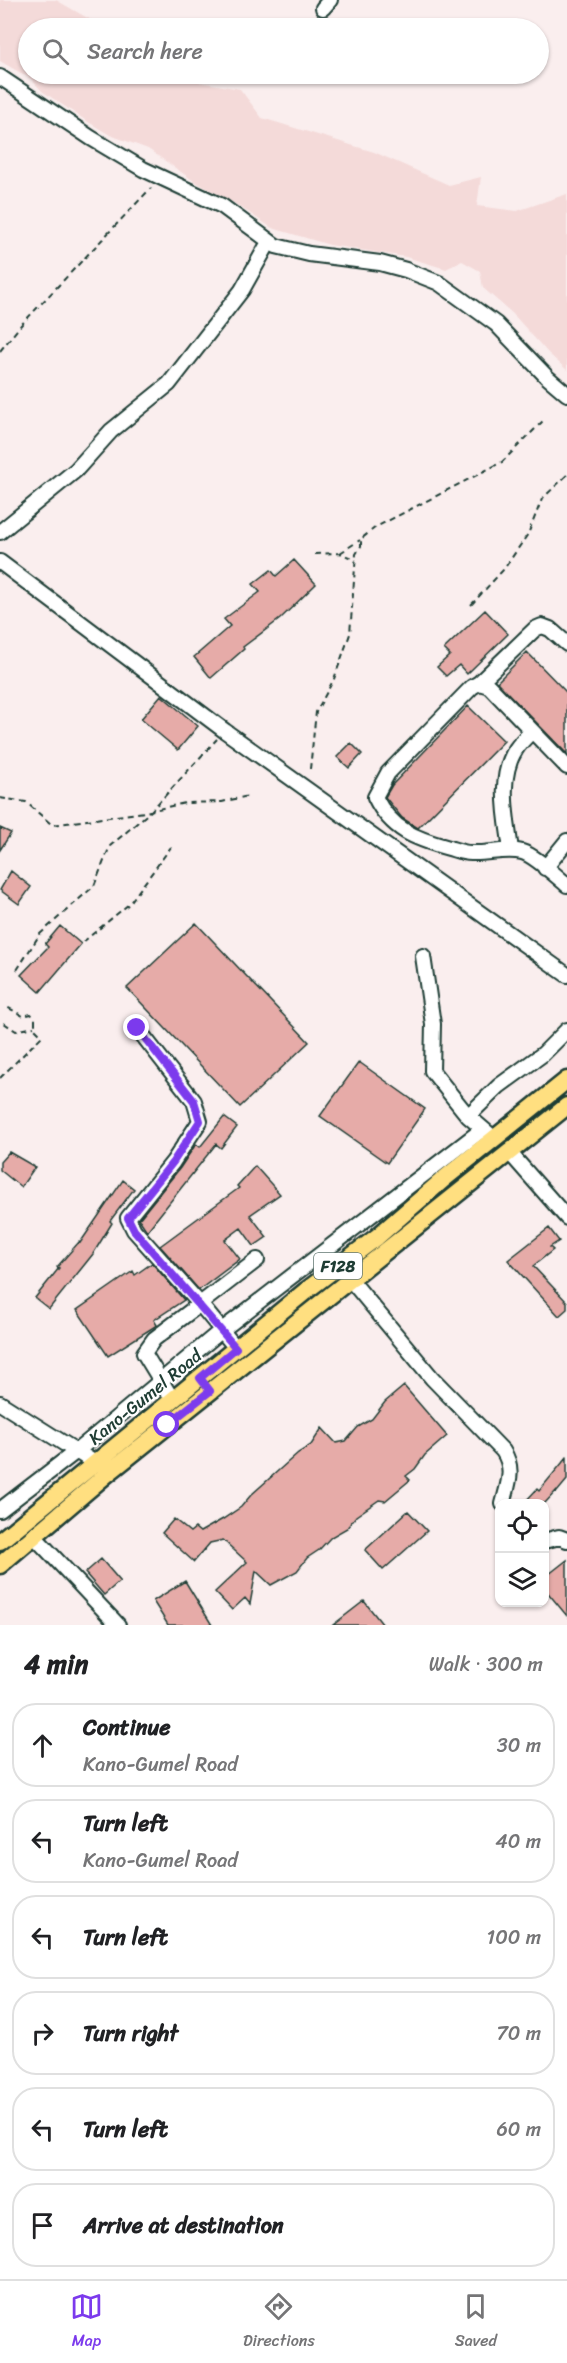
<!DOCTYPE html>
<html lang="en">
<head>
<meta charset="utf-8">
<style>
	body { margin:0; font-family:Sriracha,sans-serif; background:#f2f2f2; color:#202124 }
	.controls { position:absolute; right:18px; bottom:18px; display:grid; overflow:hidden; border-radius:12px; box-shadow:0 2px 4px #0004 }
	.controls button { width:54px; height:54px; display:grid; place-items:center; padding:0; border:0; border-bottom:2px solid #e0e0e0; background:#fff; color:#202124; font:30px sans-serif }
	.stop { position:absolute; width:18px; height:18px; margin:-14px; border:4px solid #7c3aed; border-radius:50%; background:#fff }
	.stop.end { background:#7c3aed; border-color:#fff; box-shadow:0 2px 6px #0008 }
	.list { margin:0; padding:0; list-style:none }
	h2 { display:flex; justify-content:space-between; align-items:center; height:78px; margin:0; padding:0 24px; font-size:26px }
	h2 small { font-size:20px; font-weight:400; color:#757577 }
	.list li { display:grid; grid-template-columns:39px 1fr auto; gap:18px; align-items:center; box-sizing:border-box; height:84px; margin:0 12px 12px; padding:0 12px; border:2px solid #e0e0e0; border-radius:24px }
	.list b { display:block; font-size:22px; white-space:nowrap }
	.list p { margin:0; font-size:20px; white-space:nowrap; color:#757577 }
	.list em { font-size:20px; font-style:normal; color:#757577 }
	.icon { flex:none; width:33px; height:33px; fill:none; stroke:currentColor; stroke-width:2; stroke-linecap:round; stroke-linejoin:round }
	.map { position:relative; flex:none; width:567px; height:1625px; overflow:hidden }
	.search { position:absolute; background:#fff; box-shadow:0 2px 4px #0004; left:18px; right:18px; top:18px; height:66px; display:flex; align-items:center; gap:15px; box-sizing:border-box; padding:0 21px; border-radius:33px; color:#757577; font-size:22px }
	.sheet { height:654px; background:#fff }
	nav { display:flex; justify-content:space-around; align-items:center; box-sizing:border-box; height:84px; border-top:2px solid #e0e0e0; background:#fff; font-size:16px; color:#757577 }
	nav a { display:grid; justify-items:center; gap:3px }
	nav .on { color:#7c3aed }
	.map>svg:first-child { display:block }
	.built { fill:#f4dad9 }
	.building { fill:#e6aba8; stroke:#1f3d34; stroke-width:1.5 }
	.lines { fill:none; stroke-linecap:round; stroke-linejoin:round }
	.minor-casing { stroke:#1f3d34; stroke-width:18 }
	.major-casing { stroke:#1f3d34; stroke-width:21 }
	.path { stroke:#1f3d34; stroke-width:2; stroke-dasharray:6 4.5; stroke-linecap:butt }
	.minor { stroke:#fff; stroke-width:14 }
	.major { stroke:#ffdf80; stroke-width:16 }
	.route { stroke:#7c3aed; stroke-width:8 }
	.labels { text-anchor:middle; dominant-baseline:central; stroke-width:4.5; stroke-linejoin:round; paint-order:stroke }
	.shield { fill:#fff; stroke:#627771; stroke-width:1.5 }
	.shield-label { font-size:16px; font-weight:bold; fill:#1f3d34 }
	.street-label { font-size:18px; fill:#1f3d34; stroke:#fff }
</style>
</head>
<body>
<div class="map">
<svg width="567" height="1625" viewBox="0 0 567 1625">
	<rect width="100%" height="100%" fill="#faeeee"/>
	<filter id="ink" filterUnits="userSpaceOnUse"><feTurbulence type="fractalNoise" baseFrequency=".0167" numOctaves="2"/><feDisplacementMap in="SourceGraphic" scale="12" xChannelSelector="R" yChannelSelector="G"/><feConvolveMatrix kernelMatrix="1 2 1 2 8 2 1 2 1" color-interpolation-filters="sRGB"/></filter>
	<g filter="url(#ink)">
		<!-- built -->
		<path class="built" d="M0,0h56l49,28h-77v46h178l-7,8 41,7 22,29 112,34 75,33 32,-8 -4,29 40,5 50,-17v176l-19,-17 -35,-39 -30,-26 -3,-17 -18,-10 -16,8 -40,-12 -76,-12 -58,-17 -38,-25 -40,-22 -46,-32 -38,-14 -25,-15 -43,-29 -11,-12 -31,-18z"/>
		<!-- building -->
		<path class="building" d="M294,560l22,24 -36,35 -37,28 1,2 -33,29 -17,-21 36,-31 -6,-7 36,-27 -7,-8 18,-14 5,6z
			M485,610l23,24 -41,40 -8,-9 -13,11 -9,-9 13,-12 -6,-6z
			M527,652l40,41v61l-70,-72z
			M161,695l37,31 -20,24 -37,-31z
			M468,706l36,35 -86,87 -16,-10 -17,-21 7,-12z
			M351,743l11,11 -13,14 -12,-11z
			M0,828l11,5 -11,17z
			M11,871l20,16 -12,17 -19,-14z
			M196,923l113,119 -69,65 -113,-119z
			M60,926l21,18 -41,48 -19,-17 27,-28 -3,-3z
			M359,1062l66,47 -38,54 -67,-47z
			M224,1117l13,10 -16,21 -5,-4 -69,87 -8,-12 41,-51 16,-24 4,3z
			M9,1152l26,15 -14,20 -21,-17v-8z
			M255,1166l25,28 -30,21 17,22 -13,9 -13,-18 -16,12 15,19 -41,31 -39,-44 79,-58 -2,-2z
			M123,1180l11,9 -24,32 2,2 -19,31 -44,55 -14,-11 24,-30 -2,-1 22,-25 1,1z
			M549,1228l10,13 -9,6 3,3 -20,16 34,36v7l-8,7 -51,-56z
			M152,1263l32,37 -30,20 3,5 -49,31 -31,-46 56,-39 2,4z
			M404,1386l43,50 -22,19 -10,14 -9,7 4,4 -25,21 -6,-1 -23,16 -9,12 -16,9 -12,13 -12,8 -10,13 -26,14 -15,-14 -6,33 -5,-6 -13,12 -17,-18 32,-30 -24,-22 -13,3 -16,19 -32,-29 12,-14 16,13 5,-4 5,4 23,-13 18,-12 10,-12 47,-42 13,-8 11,-17 14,15 10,-2 12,-14 14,-8 13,-17z
			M567,1457v23l-10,12 -1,-1 -11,12h-21l13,-14 2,2z
			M408,1511l19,20 -44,39 -18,-20z
			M101,1559l19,22 -16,14 -19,-22z
			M567,1560v56l-23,-28v-10z
			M185,1581l27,44h-44l-15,-24z
			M364,1601l19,24h-50z"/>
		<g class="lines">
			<!-- minor casing -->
			<g class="minor-casing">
				<path id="minor" d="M323,8l7,-8
					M0,77l91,61 52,31 79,37 54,40 33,8 71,9 26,7 33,13 57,41 51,53 20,17
					M0,532l76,-62 35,-39 58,-47 73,-94 27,-48
					M0,562l225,169 342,244
					M479,683l56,-54 7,-3 8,3 17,15
					M567,767l-78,-81 -10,-3 -7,4 -84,86 -13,24c16,33 41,42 74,51 7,2 14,5 22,5 17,1 35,-5 51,-1 12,3 34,24 45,33
					M511,850c-4,-31 -14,-72 5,-101 4,-6 10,-12 16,-18
					M545,868l22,-27
					M423,956l10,68 -1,47 36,45
					M137,1028l57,73 6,20 -27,41 -45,56 6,12 66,74 57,-44
					M489,1134l-21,-18 31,-30 44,-32 24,-24
					M509,1152l58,66
					M350,1279l82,99 71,73c12,18 5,33 0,53
					M172,1399l-28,-46 10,-14 46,-35 36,44
					M0,1403l95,60
					M0,1510l78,-60 144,-120 261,-201
					M34,1536l84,89
					M544,1541l15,-4 8,3"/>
			</g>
			<!-- major casing -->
			<g class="major-casing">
				<path id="major" d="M0,1541l307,-251 70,-53 68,-59 122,-98
					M0,1565l107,-91 460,-368"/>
			</g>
			<!-- path -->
			<path class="path" d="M0,351l21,-26 130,-137
				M340,553l20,-13
				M315,554l25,-1 16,7
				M471,605l33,-36 24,-35 14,-35 25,-24
				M310,769l6,-57 18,-33 16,-45 6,-80 5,-8v-7l15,-12 126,-65 41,-41
				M0,798l26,4 26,23 93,-13 40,-9 37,-1 26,-6
				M83,942l46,-38 42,-57
				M17,970l23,-36 54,-48 16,-40 41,-35 66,-72
				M4,1023l12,8 18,-4
				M0,1078l42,-42 -7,-7v-11l-4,-4 -8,2 -16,-9"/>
			<!-- minor -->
			<use href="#minor" class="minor"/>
			<!-- major -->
			<use href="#major" class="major"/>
		</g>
	</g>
	<g class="lines" filter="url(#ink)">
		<!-- route -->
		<path class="route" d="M137,1028l57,73 6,20 -27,41 -45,56 6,12 102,118 -36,30 10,13 -43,34"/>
	</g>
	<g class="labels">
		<!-- shield labels -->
		<rect class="shield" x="314" y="1253" width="48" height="26" rx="4.5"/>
		<g class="shield-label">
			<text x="338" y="1266">F128</text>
		</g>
		<!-- street labels -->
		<g class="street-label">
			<text transform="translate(145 1397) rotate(-39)">Kano-Gumel Road</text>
		</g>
	</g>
</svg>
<div class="controls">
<button><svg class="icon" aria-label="locate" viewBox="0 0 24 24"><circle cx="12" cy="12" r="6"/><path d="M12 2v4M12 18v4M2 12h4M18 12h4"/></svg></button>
<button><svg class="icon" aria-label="layers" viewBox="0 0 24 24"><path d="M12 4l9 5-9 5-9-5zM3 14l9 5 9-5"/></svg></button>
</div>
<div class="stop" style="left:167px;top:1425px"></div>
<div class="stop end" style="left:137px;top:1028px"></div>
<div class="search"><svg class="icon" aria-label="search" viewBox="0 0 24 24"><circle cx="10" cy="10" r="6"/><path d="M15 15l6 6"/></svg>Search here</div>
</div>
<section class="sheet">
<h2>4 min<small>Walk · 300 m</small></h2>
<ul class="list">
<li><svg class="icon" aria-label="ahead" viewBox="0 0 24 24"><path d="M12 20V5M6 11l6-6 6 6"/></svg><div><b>Continue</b><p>Kano-Gumel Road</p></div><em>30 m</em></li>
<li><svg class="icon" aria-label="left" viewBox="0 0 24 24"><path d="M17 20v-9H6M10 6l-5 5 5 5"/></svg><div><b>Turn left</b><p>Kano-Gumel Road</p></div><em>40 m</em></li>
<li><svg class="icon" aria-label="left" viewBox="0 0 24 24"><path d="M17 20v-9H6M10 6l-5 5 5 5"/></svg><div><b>Turn left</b></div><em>100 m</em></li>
<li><svg class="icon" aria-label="right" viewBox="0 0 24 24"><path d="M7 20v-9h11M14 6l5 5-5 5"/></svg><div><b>Turn right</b></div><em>70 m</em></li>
<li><svg class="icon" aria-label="left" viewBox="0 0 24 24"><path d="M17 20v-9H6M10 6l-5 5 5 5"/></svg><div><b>Turn left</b></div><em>60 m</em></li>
<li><svg class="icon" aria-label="arrive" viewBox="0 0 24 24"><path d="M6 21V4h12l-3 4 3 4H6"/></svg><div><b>Arrive at destination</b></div></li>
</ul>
</section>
<nav>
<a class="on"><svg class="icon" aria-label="map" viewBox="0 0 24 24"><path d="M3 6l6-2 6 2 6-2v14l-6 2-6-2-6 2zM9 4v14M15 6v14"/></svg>Map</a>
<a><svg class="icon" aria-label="directions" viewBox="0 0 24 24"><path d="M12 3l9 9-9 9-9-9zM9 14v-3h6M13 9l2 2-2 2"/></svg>Directions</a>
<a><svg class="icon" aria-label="saved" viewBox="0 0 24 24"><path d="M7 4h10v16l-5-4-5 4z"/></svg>Saved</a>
</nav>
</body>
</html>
